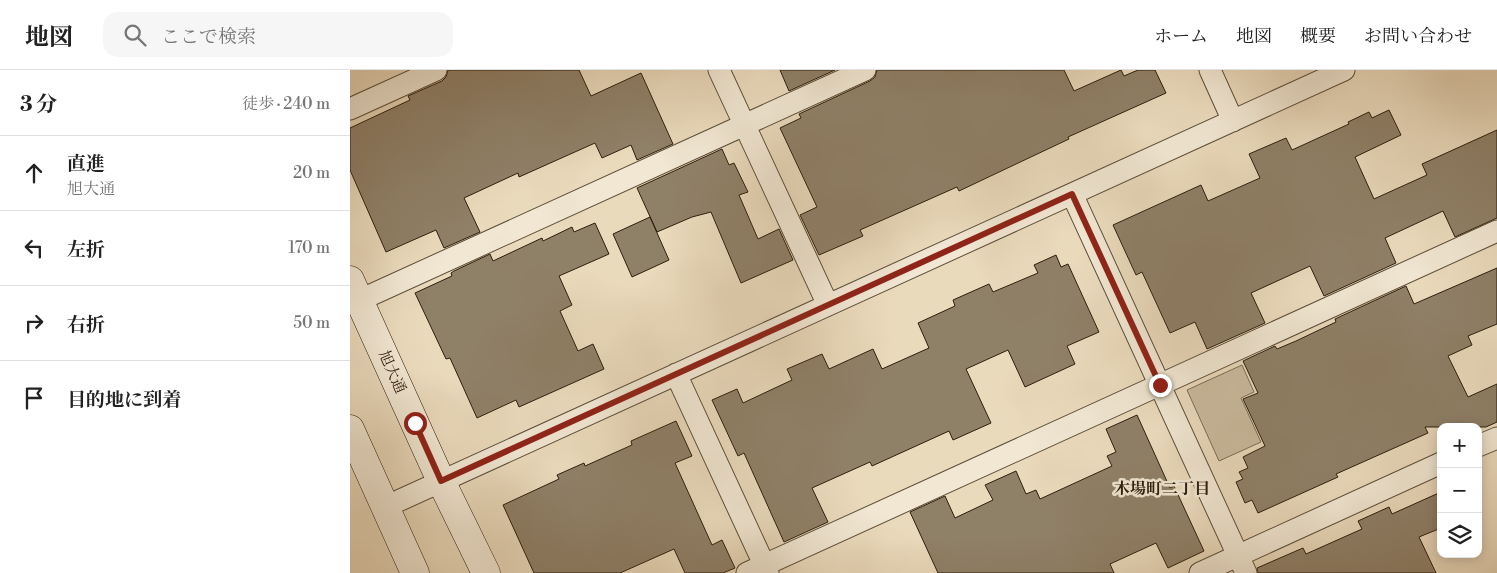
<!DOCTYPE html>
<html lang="ja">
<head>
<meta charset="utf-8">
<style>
	body { margin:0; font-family:"Libre Bodoni","Noto Serif JP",serif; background:#f6f6f6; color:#222 }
	.controls { position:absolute; right:15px; bottom:15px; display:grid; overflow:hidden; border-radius:10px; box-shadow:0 2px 12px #0003 }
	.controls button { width:45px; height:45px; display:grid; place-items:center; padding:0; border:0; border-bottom:1px solid #e0e0e0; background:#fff; color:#222; font:25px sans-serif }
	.stop { position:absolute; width:15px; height:15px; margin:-11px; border:4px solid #8f2418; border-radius:50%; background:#fff }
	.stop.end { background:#8f2418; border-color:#fff; box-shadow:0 1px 5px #0008 }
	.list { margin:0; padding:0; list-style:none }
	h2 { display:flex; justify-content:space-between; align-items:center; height:65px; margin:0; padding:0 20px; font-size:21px }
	h2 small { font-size:16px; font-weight:400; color:#767676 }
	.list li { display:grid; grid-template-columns:32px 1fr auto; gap:15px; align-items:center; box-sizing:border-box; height:75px; padding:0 20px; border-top:1px solid #e0e0e0 }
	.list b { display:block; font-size:19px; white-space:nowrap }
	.list p { margin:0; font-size:16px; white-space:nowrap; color:#767676 }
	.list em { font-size:16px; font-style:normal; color:#767676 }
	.icon { flex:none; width:28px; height:28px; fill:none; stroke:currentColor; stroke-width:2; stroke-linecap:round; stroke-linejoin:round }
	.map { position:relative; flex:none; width:1147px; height:503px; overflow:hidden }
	header { display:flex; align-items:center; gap:30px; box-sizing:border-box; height:70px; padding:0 25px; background:#fff; border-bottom:1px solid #e0e0e0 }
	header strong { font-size:24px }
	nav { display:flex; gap:28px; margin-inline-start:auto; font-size:18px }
	.search { width:350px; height:45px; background:#f6f6f6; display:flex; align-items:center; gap:12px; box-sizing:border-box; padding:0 18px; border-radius:15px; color:#767676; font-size:19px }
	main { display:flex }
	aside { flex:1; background:#fff }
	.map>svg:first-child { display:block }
	.green { fill:#caba9e; stroke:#7c6c56 }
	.building { fill:#8f8068; stroke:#2d1e0d }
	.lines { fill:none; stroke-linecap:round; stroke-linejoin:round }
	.street-casing { stroke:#5c4d39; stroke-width:23 }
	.secondary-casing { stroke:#2d1e0d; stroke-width:29 }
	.street { stroke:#f1e7d3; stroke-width:21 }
	.secondary { stroke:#f1e7d3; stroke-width:28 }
	.route { stroke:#8f2418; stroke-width:6 }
	.labels { text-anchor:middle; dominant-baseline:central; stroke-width:5; stroke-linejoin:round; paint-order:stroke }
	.street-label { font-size:15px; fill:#2d1e0d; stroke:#f1e7d3 }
	.neighbourhood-label { font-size:16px; font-weight:bold; fill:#2d1e0d; stroke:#f1e7d3 }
</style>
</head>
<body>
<header>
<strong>地図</strong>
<div class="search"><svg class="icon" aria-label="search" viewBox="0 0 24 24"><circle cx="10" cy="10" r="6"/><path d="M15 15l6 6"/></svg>ここで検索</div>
<nav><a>ホーム</a><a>地図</a><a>概要</a><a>お問い合わせ</a></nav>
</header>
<main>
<aside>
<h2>3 分<small>徒歩 · 240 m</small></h2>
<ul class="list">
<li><svg class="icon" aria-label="ahead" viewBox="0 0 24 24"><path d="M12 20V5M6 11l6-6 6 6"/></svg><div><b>直進</b><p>旭大通</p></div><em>20 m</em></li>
<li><svg class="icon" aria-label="left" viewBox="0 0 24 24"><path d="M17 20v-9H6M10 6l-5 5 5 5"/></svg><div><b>左折</b></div><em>170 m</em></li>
<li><svg class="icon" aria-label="right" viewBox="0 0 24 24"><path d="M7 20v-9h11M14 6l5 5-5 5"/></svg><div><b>右折</b></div><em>50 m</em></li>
<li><svg class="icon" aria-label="arrive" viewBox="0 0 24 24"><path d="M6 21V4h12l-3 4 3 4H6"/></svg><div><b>目的地に到着</b></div></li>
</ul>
</aside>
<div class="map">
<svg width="1147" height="503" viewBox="0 0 1147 503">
	<rect width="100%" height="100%" fill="#eadabc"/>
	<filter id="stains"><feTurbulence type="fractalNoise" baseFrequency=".004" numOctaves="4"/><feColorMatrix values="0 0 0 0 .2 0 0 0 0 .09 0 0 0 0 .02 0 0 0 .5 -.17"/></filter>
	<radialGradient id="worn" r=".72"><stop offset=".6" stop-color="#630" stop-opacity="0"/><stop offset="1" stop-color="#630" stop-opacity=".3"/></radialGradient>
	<!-- green -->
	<path class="green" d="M892,295l12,27 -13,6 20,44 -42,19 -32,-71z"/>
	<!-- building -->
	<path class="building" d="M98,0h131l12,26 50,-23 32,71 -36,16 -6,-15 -29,13 -7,-15 -76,34 -1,-4 -54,25 16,34 -36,16 -8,-18 -50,22 -36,-82v-42l60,-28 -2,-4 34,-15 4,-4z
		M430,0h55l-46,21z
		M527,0h187l10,21 47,-21 3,6 14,-6h17l11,23 -98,44 1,2 -110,52 -2,-4 -97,43 3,6 -44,19 -19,-40 17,-8 -37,-79 21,-10 -2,-4 71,-33 5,-4z
		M1039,40l12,25 -46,22 19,42 53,-24 -5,-11 75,-34v88l-42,19 -12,-26 -58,27 11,25 -72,33 -14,-30 -59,27 14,30 -58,26 -12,-27 -25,11 -28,-61 -6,3 -23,-50 88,-40 7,16 52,-23 -11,-24 37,-16 6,12 57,-26 -1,-2 21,-10 3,6z
		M372,79l7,16 5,-2 14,29 -9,3 19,44 21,-10 14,31 -52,23 -30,-71 -19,5 -35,15 -20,-44z
		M300,147l19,43 -37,17 -19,-43z
		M245,153l14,31 -50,22 13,29 -12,6 18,40 15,-7 11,25 -85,38 -3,-7 -39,18 -27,-60 -4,1 -31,-66 37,-17 -1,-3 3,-2 36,-17 3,7 49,-23 1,3 29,-14 2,5z
		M706,185l5,12 7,-3 31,68 -32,14 8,18 -50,23 -17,-37 -42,19 25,54 -38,17 -4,-9 -77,35 -2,-4 -58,26 16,34 -44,20 -40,-89 -6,3 -26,-56 25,-11 6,14 49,-23 -5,-11 35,-15 7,15 44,-20 9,20 47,-21 -11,-25 37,-17 -2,-6 36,-16 4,8 45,-19 -4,-8z
		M1147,198v56l-29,12 4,9 -24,11 20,41 29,-13v38l-11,5h-61l3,6 -92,41 2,3 -80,36 -6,-13 -7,3 -9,-21 7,-3 -4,-7 9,-4 -5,-11 22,-11 -22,-47 15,-6 -15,-32 32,-15 2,3 19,-8 40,-19 -1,-3 71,-33 8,18z
		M787,345l33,73 4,-2 30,65 -36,17 -12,-25 -46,21 4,9h-176l-28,-61 35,-16 10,22 38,-18 -8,-15 31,-14 10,23 10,-4 4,9 72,-33 -5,-10 9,-4 -10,-23z
		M326,351l16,35 -17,7 37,82 10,-5 13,28 -12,5h-38l-11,-24 -54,24h-86l-31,-68 56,-26 -2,-4 27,-12 1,3 47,-21 -1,-4z
		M1091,422v36l-22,9 17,36h-178l-1,-5 46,-20 3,6 56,-25 -4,-8 31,-14 3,7z"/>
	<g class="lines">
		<!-- street casing -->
		<g class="street-casing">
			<path id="street" d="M369,0l109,235
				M860,0l23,51
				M0,39l86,-39
				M722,124l174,379
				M10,230l505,-230
				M326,304l92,199
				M1128,376l19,-8
				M35,437l959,-437
				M397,503l750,-342
				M850,503l241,-110"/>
		</g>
		<!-- secondary casing -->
		<g class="secondary-casing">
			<path id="secondary" d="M0,210l91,201 45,92
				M0,359l65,144"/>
		</g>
		<!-- street -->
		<use href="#street" class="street"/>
		<!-- secondary -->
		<use href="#secondary" class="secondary"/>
	</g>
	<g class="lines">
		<!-- route -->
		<path class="route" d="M65,353l26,58 631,-287 88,191"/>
	</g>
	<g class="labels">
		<!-- street labels -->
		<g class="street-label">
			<text transform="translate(42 302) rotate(66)">旭大通</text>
		</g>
		<!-- neighbourhood labels -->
		<g class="neighbourhood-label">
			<text x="812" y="419">木場町二丁目</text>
		</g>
	</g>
	<rect width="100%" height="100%" filter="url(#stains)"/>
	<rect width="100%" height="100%" fill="url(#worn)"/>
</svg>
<div class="controls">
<button>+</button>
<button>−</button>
<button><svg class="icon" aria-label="layers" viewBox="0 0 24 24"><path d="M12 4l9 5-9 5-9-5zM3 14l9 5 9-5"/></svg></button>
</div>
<div class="stop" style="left:65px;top:353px"></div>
<div class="stop end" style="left:810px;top:315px"></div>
</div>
</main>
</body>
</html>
